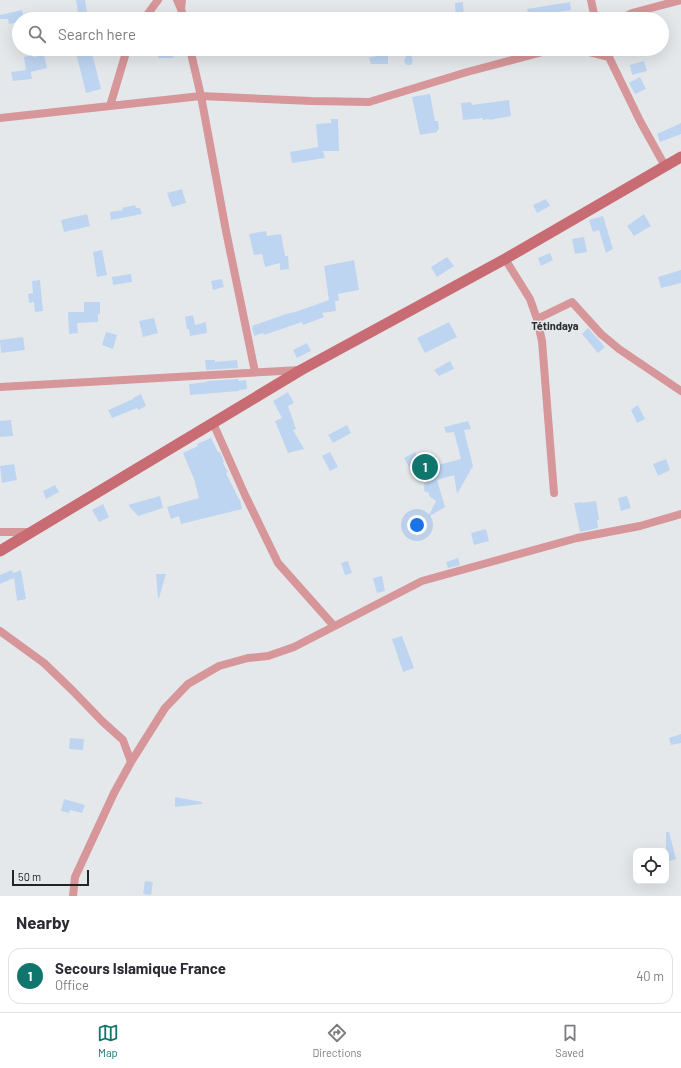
<!DOCTYPE html>
<html lang="en">
<head>
<meta charset="utf-8">
<style>
	body { margin:0; font-family:Barlow,sans-serif; background:#f2f2f3; color:#2b2b33 }
	.controls { position:absolute; right:12px; bottom:12px; display:grid; overflow:hidden; border-radius:8px; box-shadow:0 4px 16px #0002 }
	.controls button { width:36px; height:36px; display:grid; place-items:center; padding:0; border:0; border-bottom:1px solid #e1e1e2; background:#fff; color:#2b2b33; font:20px sans-serif }
	.scale { position:absolute; left:12px; bottom:10px; width:77px; box-sizing:border-box; padding-left:4px; border:2px solid #222324; border-top:0; font-size:11px; line-height:14px; white-space:nowrap; color:#222324; -webkit-text-stroke:3px #e5e8eb; paint-order:stroke }
	.you { position:absolute; left:417px; top:525px; width:14px; height:14px; margin:-10px; border:3px solid #fff; border-radius:50%; background:#1a73e8; box-shadow:0 0 0 6px #1a73e833 }
	.badge { display:grid; place-items:center; width:26px; height:26px; border-radius:50%; background:#0f766e; color:#fff; font-size:13px; font-weight:700 }
	.pin { position:absolute; translate:-50% -50%; border:2px solid #fff; box-shadow:0 1px 4px #0006 }
	.list { margin:0; padding:0; list-style:none }
	h2 { display:flex; justify-content:space-between; align-items:center; height:52px; margin:0; padding:0 16px; font-size:17px }
	h2 small { font-size:13px; font-weight:400; color:#7c7c81 }
	.list li { display:grid; grid-template-columns:26px 1fr auto; gap:12px; align-items:center; box-sizing:border-box; height:56px; margin:0 8px 8px; padding:0 8px; border:1px solid #e1e1e2; border-radius:12px }
	.list b { display:block; font-size:15px; white-space:nowrap }
	.list p { margin:0; font-size:13px; white-space:nowrap; color:#7c7c81 }
	.list em { font-size:13px; font-style:normal; color:#7c7c81 }
	.icon { flex:none; width:22px; height:22px; fill:none; stroke:currentColor; stroke-width:2; stroke-linecap:round; stroke-linejoin:round }
	.map { position:relative; flex:none; width:681px; height:896px; overflow:hidden }
	.search { position:absolute; background:#fff; box-shadow:0 4px 16px #0002; left:12px; right:12px; top:12px; height:44px; display:flex; align-items:center; gap:10px; box-sizing:border-box; padding:0 14px; border-radius:22px; color:#7c7c81; font-size:15px }
	.sheet { height:116px; background:#fff }
	nav { display:flex; justify-content:space-around; align-items:center; box-sizing:border-box; height:56px; border-top:1px solid #e1e1e2; background:#fff; font-size:11px; color:#7c7c81 }
	nav a { display:grid; justify-items:center; gap:2px }
	nav .on { color:#0f766e }
	.map>svg:first-child { display:block }
	.building { fill:#bed5f1 }
	.lines { fill:none; stroke-linecap:round; stroke-linejoin:round }
	.street { stroke:#d79699; stroke-width:8 }
	.secondary { stroke:#c96b73; stroke-width:11 }
	.labels { text-anchor:middle; dominant-baseline:central; stroke-width:3; stroke-linejoin:round; paint-order:stroke }
	.neighbourhood-label { font-size:11px; font-weight:bold; fill:#2c2e30; stroke:#e5e8eb }
</style>
</head>
<body>
<div class="map">
<svg width="681" height="896" viewBox="0 0 681 896">
	<rect width="100%" height="100%" fill="#e5e8eb"/>
	<!-- building -->
	<path class="building" d="M76,0h9l2,12 -9,1z
		M463,2l1,17h-8l-1,-16z
		M570,2l1,8 -42,7 -2,-8z
		M22,10l2,9h-5v3l-10,2 -1,-5h-8v-4z
		M75,49h16l10,40 -15,4z
		M159,49h15l-1,9h-15z
		M410,51l3,10 -2,4h-4l-2,-2 -1,-3z
		M388,54v10h-17l-2,-6 4,-1z
		M33,55v2l11,-2 3,13 -16,4 1,7 -19,2 -2,-9 15,-2 -2,-13z
		M644,61l3,10 -15,4 -2,-10z
		M640,77l6,12 -11,5 -6,-11z
		M430,94l5,27h3l1,9h-2v2l-17,3 -8,-38z
		M509,100l2,16 -22,4v-1l-6,1v-2l-20,2 -2,-17 10,-1 1,3z
		M331,119h7l1,32h-16l2,7 -33,5 -2,-11 28,-5 -2,-23 15,-1z
		M681,123v11l-21,8 -3,-8z
		M182,189l4,14 -14,4 -5,-14z
		M546,199l4,7 -13,7 -4,-8z
		M135,205l1,3h4l2,6 -31,6 -1,-8 13,-2 -1,-2z
		M87,214l3,12 -26,6 -3,-12z
		M644,214l7,12 -17,10 -7,-10z
		M603,216l10,33 -7,4 -7,-23 -6,2 -4,-12z
		M266,231l1,5 14,-2 4,22h3l1,13 -9,1v-7l-15,4 -3,-13 -8,1 -5,-21z
		M584,237l3,15 -12,2 -3,-15z
		M102,250l5,25 -10,2 -4,-25z
		M550,253l3,7 -12,6 -3,-8z
		M447,257l7,9 -17,11 -6,-10z
		M354,260l5,30 -21,4 1,7h-4l1,10 -14,2 2,4 -21,8 -1,-3 -38,13 -1,-2 -9,3 -2,-8h1l-1,-2 34,-12 9,-2 34,-12 -5,-34z
		M681,270v13l-20,5 -3,-11z
		M131,274l1,8 -19,3 -1,-8z
		M222,279l2,8 -11,3 -2,-9z
		M40,280l3,31 -8,1 -1,-10 -5,1 -1,-9 5,-1 -1,-12z
		M84,302h16v12h-2v8l-21,1 1,10 -9,1 -1,-22h16z
		M193,315l2,10 11,-3 1,11 -17,3 -1,-7h-2l-2,-12z
		M154,318l4,15 -15,4 -4,-16z
		M449,322l8,15 -32,16 -8,-15z
		M588,328l17,19 -7,6 -16,-19z
		M106,332l11,3 -4,14 -11,-4z
		M23,337l2,13 -24,3 -1,-13z
		M307,343l4,8 -14,7 -4,-8z
		M205,360h10v2l22,-2 1,8 -32,2z
		M450,361l4,8 -15,7 -5,-6z
		M238,379l1,2 7,-1 1,9 -8,1v1l-49,4 -1,-11 18,-2v-1z
		M288,392l6,11 -6,3 8,23 -3,1 11,19 -16,4 -13,-32 7,-3 -9,-17z
		M141,394l5,12 -8,4 -1,-2 -25,10 -4,-8 25,-11v-1z
		M638,405l7,14 -8,4 -6,-13z
		M11,420l2,16 -13,1v-16z
		M468,421l3,8 -7,1 9,36 -16,28 -3,-19 -17,5 8,27 -17,10 8,-16 -7,-5v-3l-5,-2 1,-20 -10,6 -11,-19 11,-6 10,19 1,-3 35,-9 -7,-27 -8,1 -2,-6z
		M347,425l4,8 -18,10 -5,-8z
		M211,438l7,14h2l4,10 -1,1 5,9 -2,1 13,26h1l2,10 -61,15 -2,-8 -8,3 -4,-12 32,-9 -5,-19 -11,-26 15,-7 -1,-2z
		M330,452l8,15 -8,4 -8,-15z
		M666,459l4,11 -12,6 -5,-12z
		M14,464l3,16 -15,3 -2,-17z
		M55,485l4,7 -13,7 -3,-8z
		M160,496l3,12 -25,8 -10,-11z
		M627,496l4,12 -10,3 -3,-13z
		M596,501l3,19h-2l1,8 -18,4 -6,-29 8,-1v1z
		M103,504l6,13 -10,5 -7,-12z
		M486,529l3,12 -15,4 -3,-12z
		M458,558l2,7 -12,3 -2,-6z
		M348,561l4,12 -7,2 -4,-12z
		M12,570l1,3 8,-3 5,29 -9,2 -3,-23 -14,6v-9z
		M156,574h10l-7,24h-1z
		M382,576l3,15 -8,2 -4,-15z
		M402,636l12,32 -11,4 -11,-33z
		M681,734v9l-10,2 -2,-7z
		M70,738l14,1 -1,11 -14,-1z
		M175,797l27,5v2l-27,3z
		M64,799l21,6 -3,8 -12,-3 -1,3 -8,-2z
		M666,832h3l7,27 -10,3z
		M145,881l8,1 -2,13 -8,-1z"/>
	<g class="lines">
		<!-- street -->
		<path class="street" d="M177,0l4,9 1,-9
			M591,0l4,19
			M181,9l3,10
			M144,19l14,-19
			M620,19l12,-6 49,-13
			M190,49l11,47 25,135 29,141
			M577,49l31,8
			M605,49l35,72 25,45
			M110,106l91,-10 110,5 58,1 98,-30 87,-23
			M0,118l110,-12 17,-57
			M505,259l25,40 7,20 5,22 12,152
			M537,319l35,-17 29,32 18,15 62,42
			M0,387l300,-17
			M213,423l32,72 33,68 56,63
			M0,532h30
			M0,631l44,32 28,27 31,32 20,18 8,22
			M73,896l2,-19 39,-84 17,-31 34,-54 23,-24 31,-18 29,-8 20,-2 26,-9 128,-66 155,-43 63,-12 41,-12"/>
		<!-- secondary -->
		<path class="secondary" d="M0,551l301,-181 204,-111 176,-102"/>
	</g>
	<g class="labels">
		<!-- neighbourhood labels -->
		<g class="neighbourhood-label">
			<text x="555" y="325">Tétindaya</text>
		</g>
	</g>
</svg>
<div class="controls">
<button><svg class="icon" aria-label="locate" viewBox="0 0 24 24"><circle cx="12" cy="12" r="6"/><path d="M12 2v4M12 18v4M2 12h4M18 12h4"/></svg></button>
</div>
<div class="scale">50 m</div>
<div class="you"></div>
<div class="pin badge" style="left:425px;top:467px">1</div>
<div class="search"><svg class="icon" aria-label="search" viewBox="0 0 24 24"><circle cx="10" cy="10" r="6"/><path d="M15 15l6 6"/></svg>Search here</div>
</div>
<section class="sheet">
<h2>Nearby<small></small></h2>
<ul class="list">
<li><span class="badge">1</span><div><b>Secours Islamique France</b><p>Office</p></div><em>40 m</em></li>
</ul>
</section>
<nav>
<a class="on"><svg class="icon" aria-label="map" viewBox="0 0 24 24"><path d="M3 6l6-2 6 2 6-2v14l-6 2-6-2-6 2zM9 4v14M15 6v14"/></svg>Map</a>
<a><svg class="icon" aria-label="directions" viewBox="0 0 24 24"><path d="M12 3l9 9-9 9-9-9zM9 14v-3h6M13 9l2 2-2 2"/></svg>Directions</a>
<a><svg class="icon" aria-label="saved" viewBox="0 0 24 24"><path d="M7 4h10v16l-5-4-5 4z"/></svg>Saved</a>
</nav>
</body>
</html>
